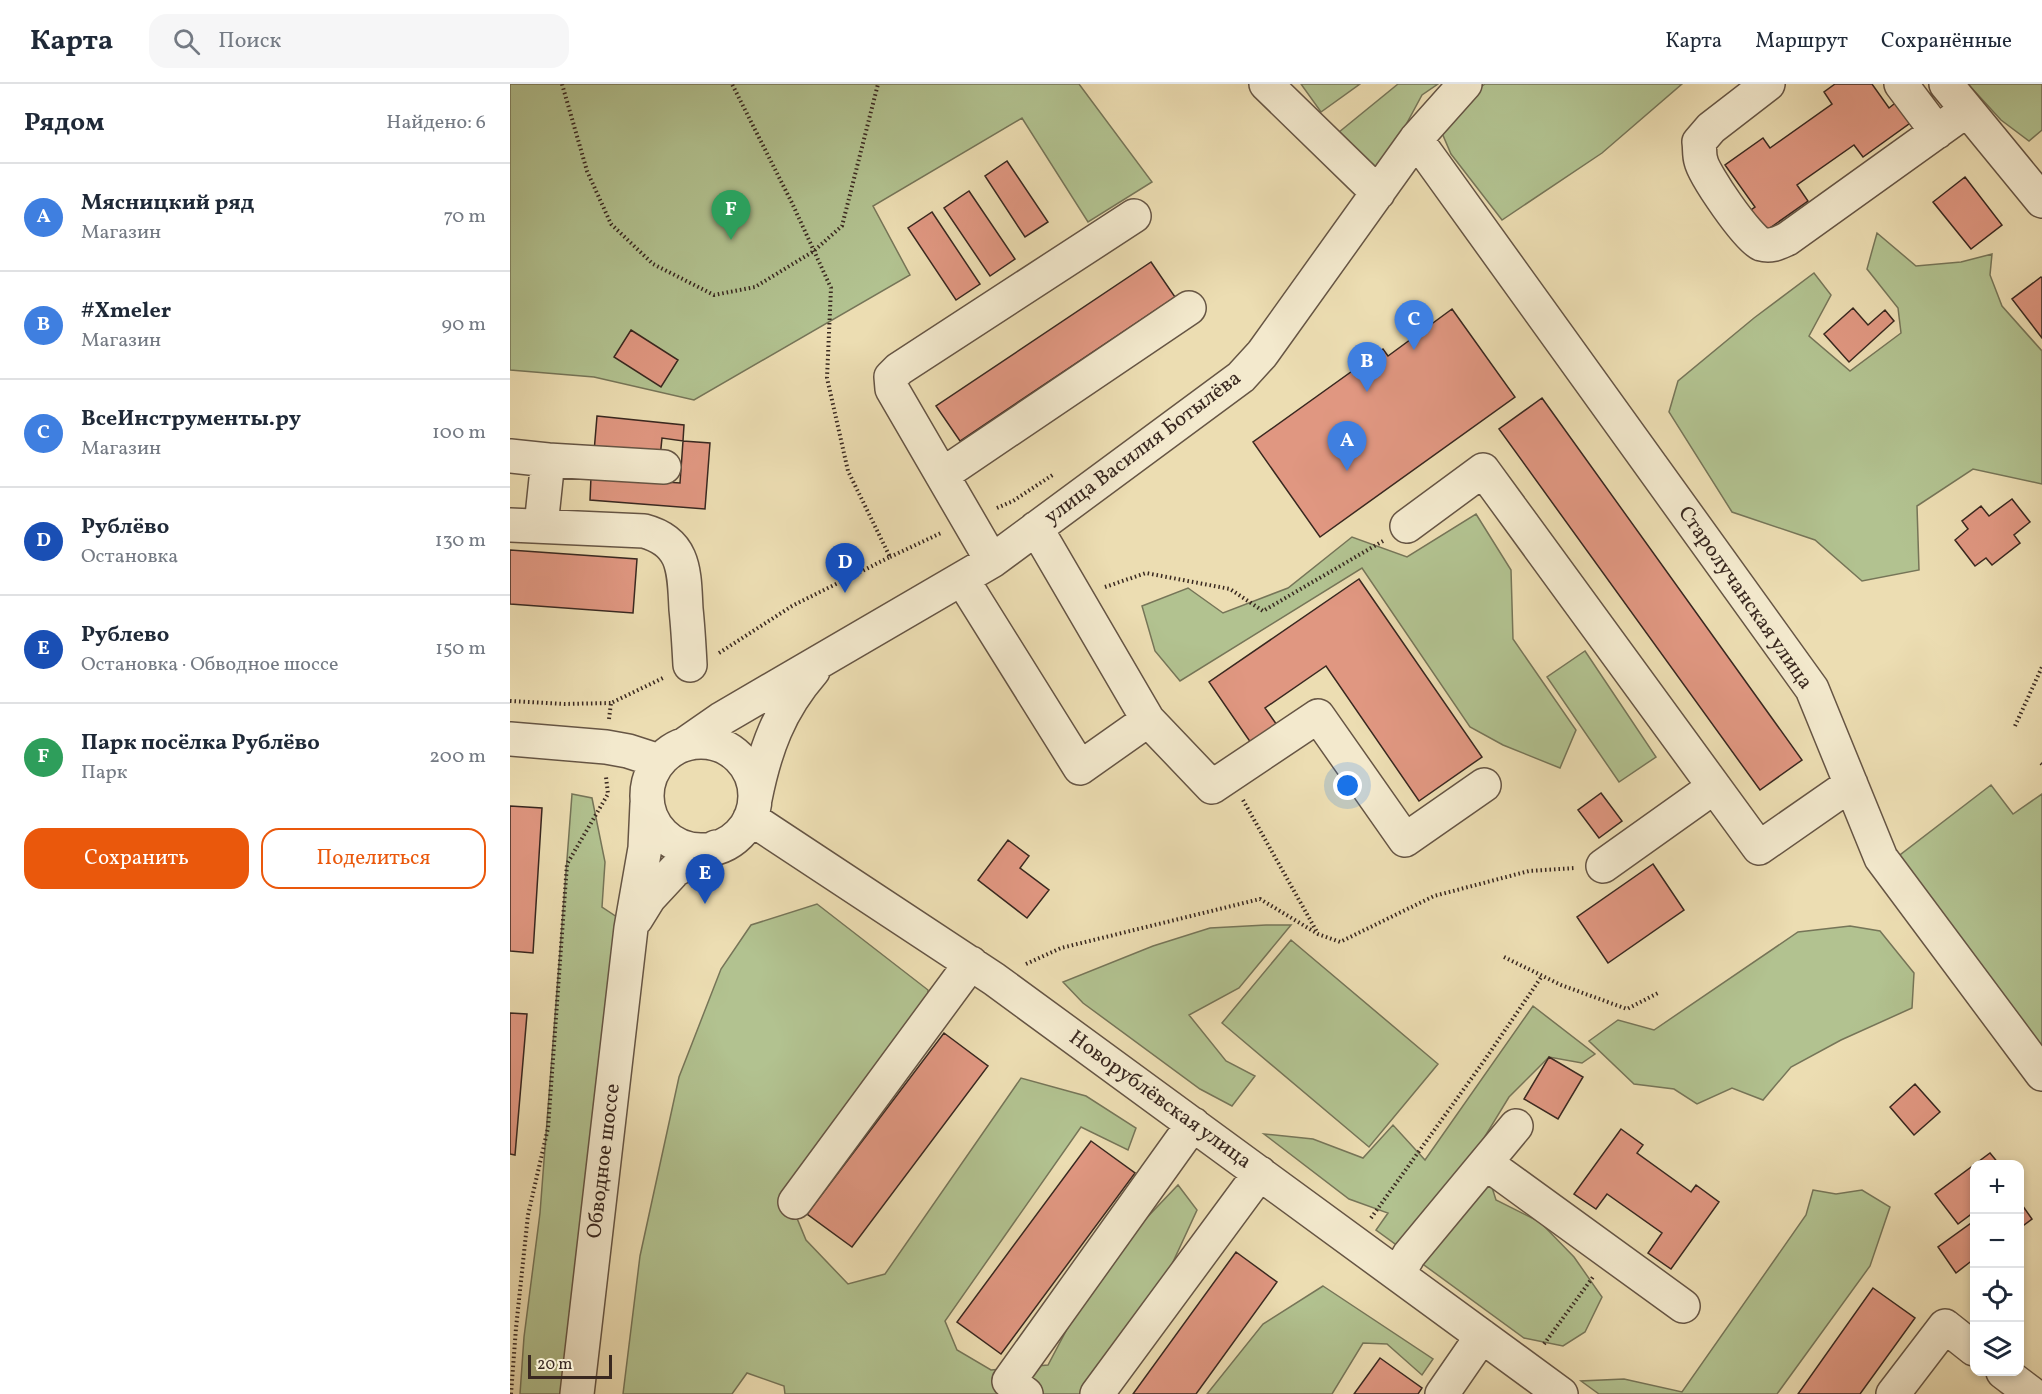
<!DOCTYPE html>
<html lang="ru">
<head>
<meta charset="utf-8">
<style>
	body { margin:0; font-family:Vollkorn,serif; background:#f6f6f7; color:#1f2937 }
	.controls { position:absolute; right:18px; bottom:18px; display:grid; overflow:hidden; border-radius:12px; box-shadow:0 3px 9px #0003 }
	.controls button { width:54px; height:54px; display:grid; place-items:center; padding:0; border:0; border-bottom:2px solid #e0e1e3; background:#fff; color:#1f2937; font:30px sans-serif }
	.scale { position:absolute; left:18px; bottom:15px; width:84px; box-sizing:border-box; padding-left:6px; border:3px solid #392820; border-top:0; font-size:16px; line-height:21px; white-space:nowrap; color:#392820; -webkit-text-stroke:4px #f3e9cd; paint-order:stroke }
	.you { position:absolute; left:838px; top:702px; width:21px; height:21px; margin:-15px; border:4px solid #fff; border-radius:50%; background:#1a73e8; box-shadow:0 0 0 9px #1a73e833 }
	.badge { display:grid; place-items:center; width:39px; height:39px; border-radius:50%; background:#ea580c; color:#fff; font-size:20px; font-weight:700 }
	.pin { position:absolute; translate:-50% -50px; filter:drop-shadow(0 2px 3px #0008) }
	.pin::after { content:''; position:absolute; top:32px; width:21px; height:18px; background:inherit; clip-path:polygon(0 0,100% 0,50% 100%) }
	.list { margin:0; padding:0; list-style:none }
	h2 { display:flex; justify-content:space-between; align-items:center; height:78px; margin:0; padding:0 24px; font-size:26px }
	h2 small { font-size:20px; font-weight:400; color:#747a83 }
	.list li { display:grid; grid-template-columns:39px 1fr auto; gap:18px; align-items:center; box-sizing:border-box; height:108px; padding:0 24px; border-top:2px solid #e0e1e3 }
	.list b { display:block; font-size:22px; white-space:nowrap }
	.list p { margin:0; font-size:20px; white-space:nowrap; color:#747a83 }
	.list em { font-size:20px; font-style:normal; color:#747a83 }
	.actions { display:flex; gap:12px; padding:18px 24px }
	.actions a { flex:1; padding:14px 0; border:2px solid #ea580c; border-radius:18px; text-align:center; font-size:21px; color:#ea580c }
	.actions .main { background:#ea580c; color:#fff }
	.icon { flex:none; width:33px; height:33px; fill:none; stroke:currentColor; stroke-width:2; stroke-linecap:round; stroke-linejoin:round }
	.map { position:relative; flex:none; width:1532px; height:1310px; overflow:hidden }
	header { display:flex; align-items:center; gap:36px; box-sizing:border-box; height:84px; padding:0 30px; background:#fff; border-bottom:2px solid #e0e1e3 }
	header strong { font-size:28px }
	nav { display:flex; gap:33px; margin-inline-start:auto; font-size:21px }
	.search { width:420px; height:54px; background:#f6f6f7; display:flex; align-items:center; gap:15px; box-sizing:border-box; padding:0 21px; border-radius:18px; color:#747a83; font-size:22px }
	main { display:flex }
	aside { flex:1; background:#fff }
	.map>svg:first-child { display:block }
	.green { fill:#b2c290; stroke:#767558; stroke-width:1.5 }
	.building { fill:#e09781; stroke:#392820; stroke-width:1.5 }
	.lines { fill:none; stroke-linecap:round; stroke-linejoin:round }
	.minor-casing { stroke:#654; stroke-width:36 }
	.path { stroke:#392820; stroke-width:4; stroke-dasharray:1.5 3; stroke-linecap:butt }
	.minor { stroke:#f3e9cd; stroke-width:33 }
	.labels { text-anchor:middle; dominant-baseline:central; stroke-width:5; stroke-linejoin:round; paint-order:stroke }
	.street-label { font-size:21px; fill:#392820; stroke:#f3e9cd }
</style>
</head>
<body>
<header>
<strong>Карта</strong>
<div class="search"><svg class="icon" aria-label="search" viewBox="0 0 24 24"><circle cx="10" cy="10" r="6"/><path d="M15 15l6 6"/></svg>Поиск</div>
<nav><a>Карта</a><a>Маршрут</a><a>Сохранённые</a></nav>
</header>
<main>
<aside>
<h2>Рядом<small>Найдено: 6</small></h2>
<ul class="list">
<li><span class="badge" style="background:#3f7fe0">A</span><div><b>Мясницкий ряд</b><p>Магазин</p></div><em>70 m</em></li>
<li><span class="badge" style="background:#3f7fe0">B</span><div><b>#Xmeler</b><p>Магазин</p></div><em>90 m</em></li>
<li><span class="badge" style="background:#3f7fe0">C</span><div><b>ВсеИнструменты.ру</b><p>Магазин</p></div><em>100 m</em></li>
<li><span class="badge" style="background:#1a4fb4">D</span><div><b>Рублёво</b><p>Остановка</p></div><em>130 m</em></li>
<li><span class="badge" style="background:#1a4fb4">E</span><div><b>Рублево</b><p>Остановка · Обводное шоссе</p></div><em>150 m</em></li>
<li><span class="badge" style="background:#2e9e5b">F</span><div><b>Парк посёлка Рублёво</b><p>Парк</p></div><em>200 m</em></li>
</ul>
<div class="actions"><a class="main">Сохранить</a><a>Поделиться</a></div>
</aside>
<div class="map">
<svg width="1532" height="1310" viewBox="0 0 1532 1310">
	<rect width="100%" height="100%" fill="#ecddb2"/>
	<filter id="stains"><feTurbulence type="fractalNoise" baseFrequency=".00333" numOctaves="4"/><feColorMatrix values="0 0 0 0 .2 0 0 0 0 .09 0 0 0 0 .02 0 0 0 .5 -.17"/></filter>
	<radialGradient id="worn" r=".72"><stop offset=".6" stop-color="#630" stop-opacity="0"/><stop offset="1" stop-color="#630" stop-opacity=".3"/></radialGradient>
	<!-- green -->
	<path class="green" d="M0,0h569l73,98 -64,40 -66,-104 -149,88 37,69 -216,125 -100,-23 -84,-7z
		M791,0h59l-39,28z
		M888,0h40l-16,11 -20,37 -29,41 -40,-36z
		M975,0h197l-80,69 -100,67 -51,-66 -9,-21 23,-35z
		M1458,0h74v46l-13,11 -28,-21z
		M1367,149l39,33 45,-4 31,-8 -2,21 12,31 40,45v133l-69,-15 -56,37 2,64 -57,11 -47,-41 -83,-28 -63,-100 9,-31 76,-63 60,-45 17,22 -22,41 41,35 51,-38 -3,-25 -31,-39z
		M966,430l35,56 2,69 63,91 -16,38 -57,-23 -33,-18 -108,-159 -182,113 -25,-30 -13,-45 46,-18 35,25 65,-25 64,-51 55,20z
		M1075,567l71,106 -37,25 -72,-105z
		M1481,701l22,29 29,-20v259l-146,-195z
		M62,710l20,4 13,64 -3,45 21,14 -51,473h-52l4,-57 16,-124z
		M307,820l111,86v40l-134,181 12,29 42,44 37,-10 136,-196 65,18 50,32 -8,22 -47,-23 -136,194 12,29 34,20 57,-5 37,-70 51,-66 42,-44 19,25 -85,184h-327l-1,-8 -37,-13 -15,21h-109l17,-138 39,-179 42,-108 30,-44z
		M756,841h25l-52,63 -50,27 37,46 29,15 -23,30 -32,-17 -117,-86 -20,-21 90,-36 57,-18z
		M1340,842l30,5 34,42 -2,35 -71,32 -50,27 -28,33 -31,-12 -35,16 -23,-15 -40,-5 -45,-43 29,-21 36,10 144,-98z
		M781,856l147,124 -69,83 -147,-124z
		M1023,922l62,48 -13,9 -33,-6 -40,40 -30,49 17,54 44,22 34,35 28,40 -17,35 -22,14 -39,-8 -148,-108 12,-17 -39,-14 -85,-65 49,5 50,19 30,-33 32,35z
		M1303,1106l23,4 26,-4 28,17 -20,59 -93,128h-178l-18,-13 43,-2 58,13 124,-177z
		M813,1202l110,73 -11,16 -35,-31 -24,-1 -31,51h-125l56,-70z"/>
	<!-- building -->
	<path class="building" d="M1325,0h37l17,24 10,-8 14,21 -50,36 -9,-12 -57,40 11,16 -48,34 -15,-21 10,-7 -30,-42 38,-27 7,10 62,-44 -8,-12z
		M497,77l41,61 -23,15 -40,-61z
		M1455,93l37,48 -31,24 -38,-47z
		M459,107l46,68 -25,17 -46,-68z
		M422,128l48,72 -24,16 -48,-72z
		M641,178l24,35 -215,144 -24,-35z
		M1531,193l1,1v60l-30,-39z
		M1343,224l15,17 17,-15 9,11 -45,41 -25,-28z
		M942,225l63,88 -195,140 -67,-95 130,-93 5,7z
		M121,246l47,30 -17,27 -47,-30z
		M1032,314l260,362 -42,30 -261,-361z
		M87,332l87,9 -1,16 -21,-3 -2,20 -66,-6z
		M173,357l27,2 -5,66 -115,-9 1,-23 89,6z
		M1502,415l18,23 -16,13 6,8 -28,22 -6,-7 -11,8 -20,-26 13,-11 -6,-8 19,-15 8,10z
		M0,466l127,9 -4,54 -123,-9z
		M849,495l123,178 -63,44 -93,-135 -61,42 12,17 -26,18 -42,-61z
		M1091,709l21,28 -23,17 -21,-28z
		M0,722l32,2 -9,145 -23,-2z
		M498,756l21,16 -9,12 29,22 -22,28 -49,-38z
		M1143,780l31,46 -76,53 -31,-46z
		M0,929l17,1 -12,141 -5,-1z
		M434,949l44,33 -136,181 -45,-33z
		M1039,973l34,20 -25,42 -34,-20z
		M1405,1000l25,28 -26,23 -24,-28z
		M1111,1045l22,16 -6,8 54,39 5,-7 23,17 -48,67 -23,-16 14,-20 -55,-39 -11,15 -22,-15z
		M581,1057l44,32 -134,181 -44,-32z
		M1480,1069l9,11h-25v48l-16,12 -23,-30z
		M1510,1118l12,17 -12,9z
		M1464,1137v38l-18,14 -18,-26z
		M726,1168l41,30 -81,112h-63z
		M1363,1204l42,30 -55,76h-62z
		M870,1274l42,30 -4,6h-64z"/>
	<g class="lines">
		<!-- minor casing -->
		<g class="minor-casing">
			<path id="minor" d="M756,0l112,109
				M1258,0l-57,44 -12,14c1,6 0,13 2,19 3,14 47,78 60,83 10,3 17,-1 26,-5l180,-129
				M1391,0l36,48
				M1436,0l96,117
				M906,55l396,550 69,169 161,216
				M0,372l38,4
				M432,391l247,-167
				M0,441l134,6c42,11 40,42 42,78 2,19 3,37 4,56
				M31,442l7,-66 116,7
				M897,442l76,-56 276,378 92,-64
				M482,477l-100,-172 -1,-12 8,-8 235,-153
				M452,495l118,189 68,-48 -112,-192
				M638,636l64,67 106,-71 87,124 79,-55
				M0,655l96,8 22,4 31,10
				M137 712a54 54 0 1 1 108 0a54 54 0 1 1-108 0Z
				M175,660l36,-25 271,-158 249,-184 21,-23 154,-215 49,-55
				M245,715c10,-50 24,-89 58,-128
				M240,734l244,161 567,415
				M1093,782l111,-79
				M126,835l13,-21 26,-28 41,-23
				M976,1079l197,143
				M285,1118l176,-239
				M888,1190l11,-19 107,-129
				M1493,1288l29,22
				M67,1310l54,-466 14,-80 2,-44
				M516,1310l-17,-13 184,-257
				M587,1310l163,-221
				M932,1310l40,-58
				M1383,1310l52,-68 29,23"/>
		</g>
		<!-- path -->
		<path class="path" d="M52,0l25,87 24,53 42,40 61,31 41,-8 59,-36 28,-25 36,-142
			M487,424l16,-7 41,-27
			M380,473l51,-24
			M595,503l41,-14 84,16 33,22 120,-70
			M209,569l73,-47 98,-49 -42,-86 -21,-93 4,-90 -39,-85 -60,-119
			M0,617l54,3 47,-1
			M99,635l2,-16 52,-25
			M1505,642l27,-59
			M1531,679l1,1
			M733,716l74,132
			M994,873l57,28 66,24 31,-16
			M516,880l35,-16 199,-49 58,35 22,8 94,-46 95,-25 46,-3
			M861,1134l113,-157 58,-85
			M1034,1260l49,-67
			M1,1310l5,-66 12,-113 20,-87 19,-264 41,-70 -2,-17"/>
		<!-- minor -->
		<use href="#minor" class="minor"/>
	</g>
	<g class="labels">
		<!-- street labels -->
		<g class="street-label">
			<text transform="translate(633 364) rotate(-37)">улица Василия Ботылёва</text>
			<text transform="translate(1235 514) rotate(55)">Старолучанская улица</text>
			<text transform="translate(650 1016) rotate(36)">Новорублёвская улица</text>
			<text transform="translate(94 1077) rotate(-83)">Обводное шоссе</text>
		</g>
	</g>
	<rect width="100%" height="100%" filter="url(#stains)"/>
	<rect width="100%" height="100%" fill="url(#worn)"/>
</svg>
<div class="controls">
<button>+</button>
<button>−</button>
<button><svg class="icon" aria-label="locate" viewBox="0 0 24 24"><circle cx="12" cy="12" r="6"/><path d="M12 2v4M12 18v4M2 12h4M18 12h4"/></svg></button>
<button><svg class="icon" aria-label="layers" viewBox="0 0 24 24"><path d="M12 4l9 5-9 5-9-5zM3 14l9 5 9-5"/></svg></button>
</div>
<div class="scale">20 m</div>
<div class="you"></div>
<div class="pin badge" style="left:837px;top:387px;background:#3f7fe0">A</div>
<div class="pin badge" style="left:857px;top:308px;background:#3f7fe0">B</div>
<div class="pin badge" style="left:904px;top:266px;background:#3f7fe0">C</div>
<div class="pin badge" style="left:335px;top:509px;background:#1a4fb4">D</div>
<div class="pin badge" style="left:195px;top:820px;background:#1a4fb4">E</div>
<div class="pin badge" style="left:221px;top:156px;background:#2e9e5b">F</div>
</div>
</main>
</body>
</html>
